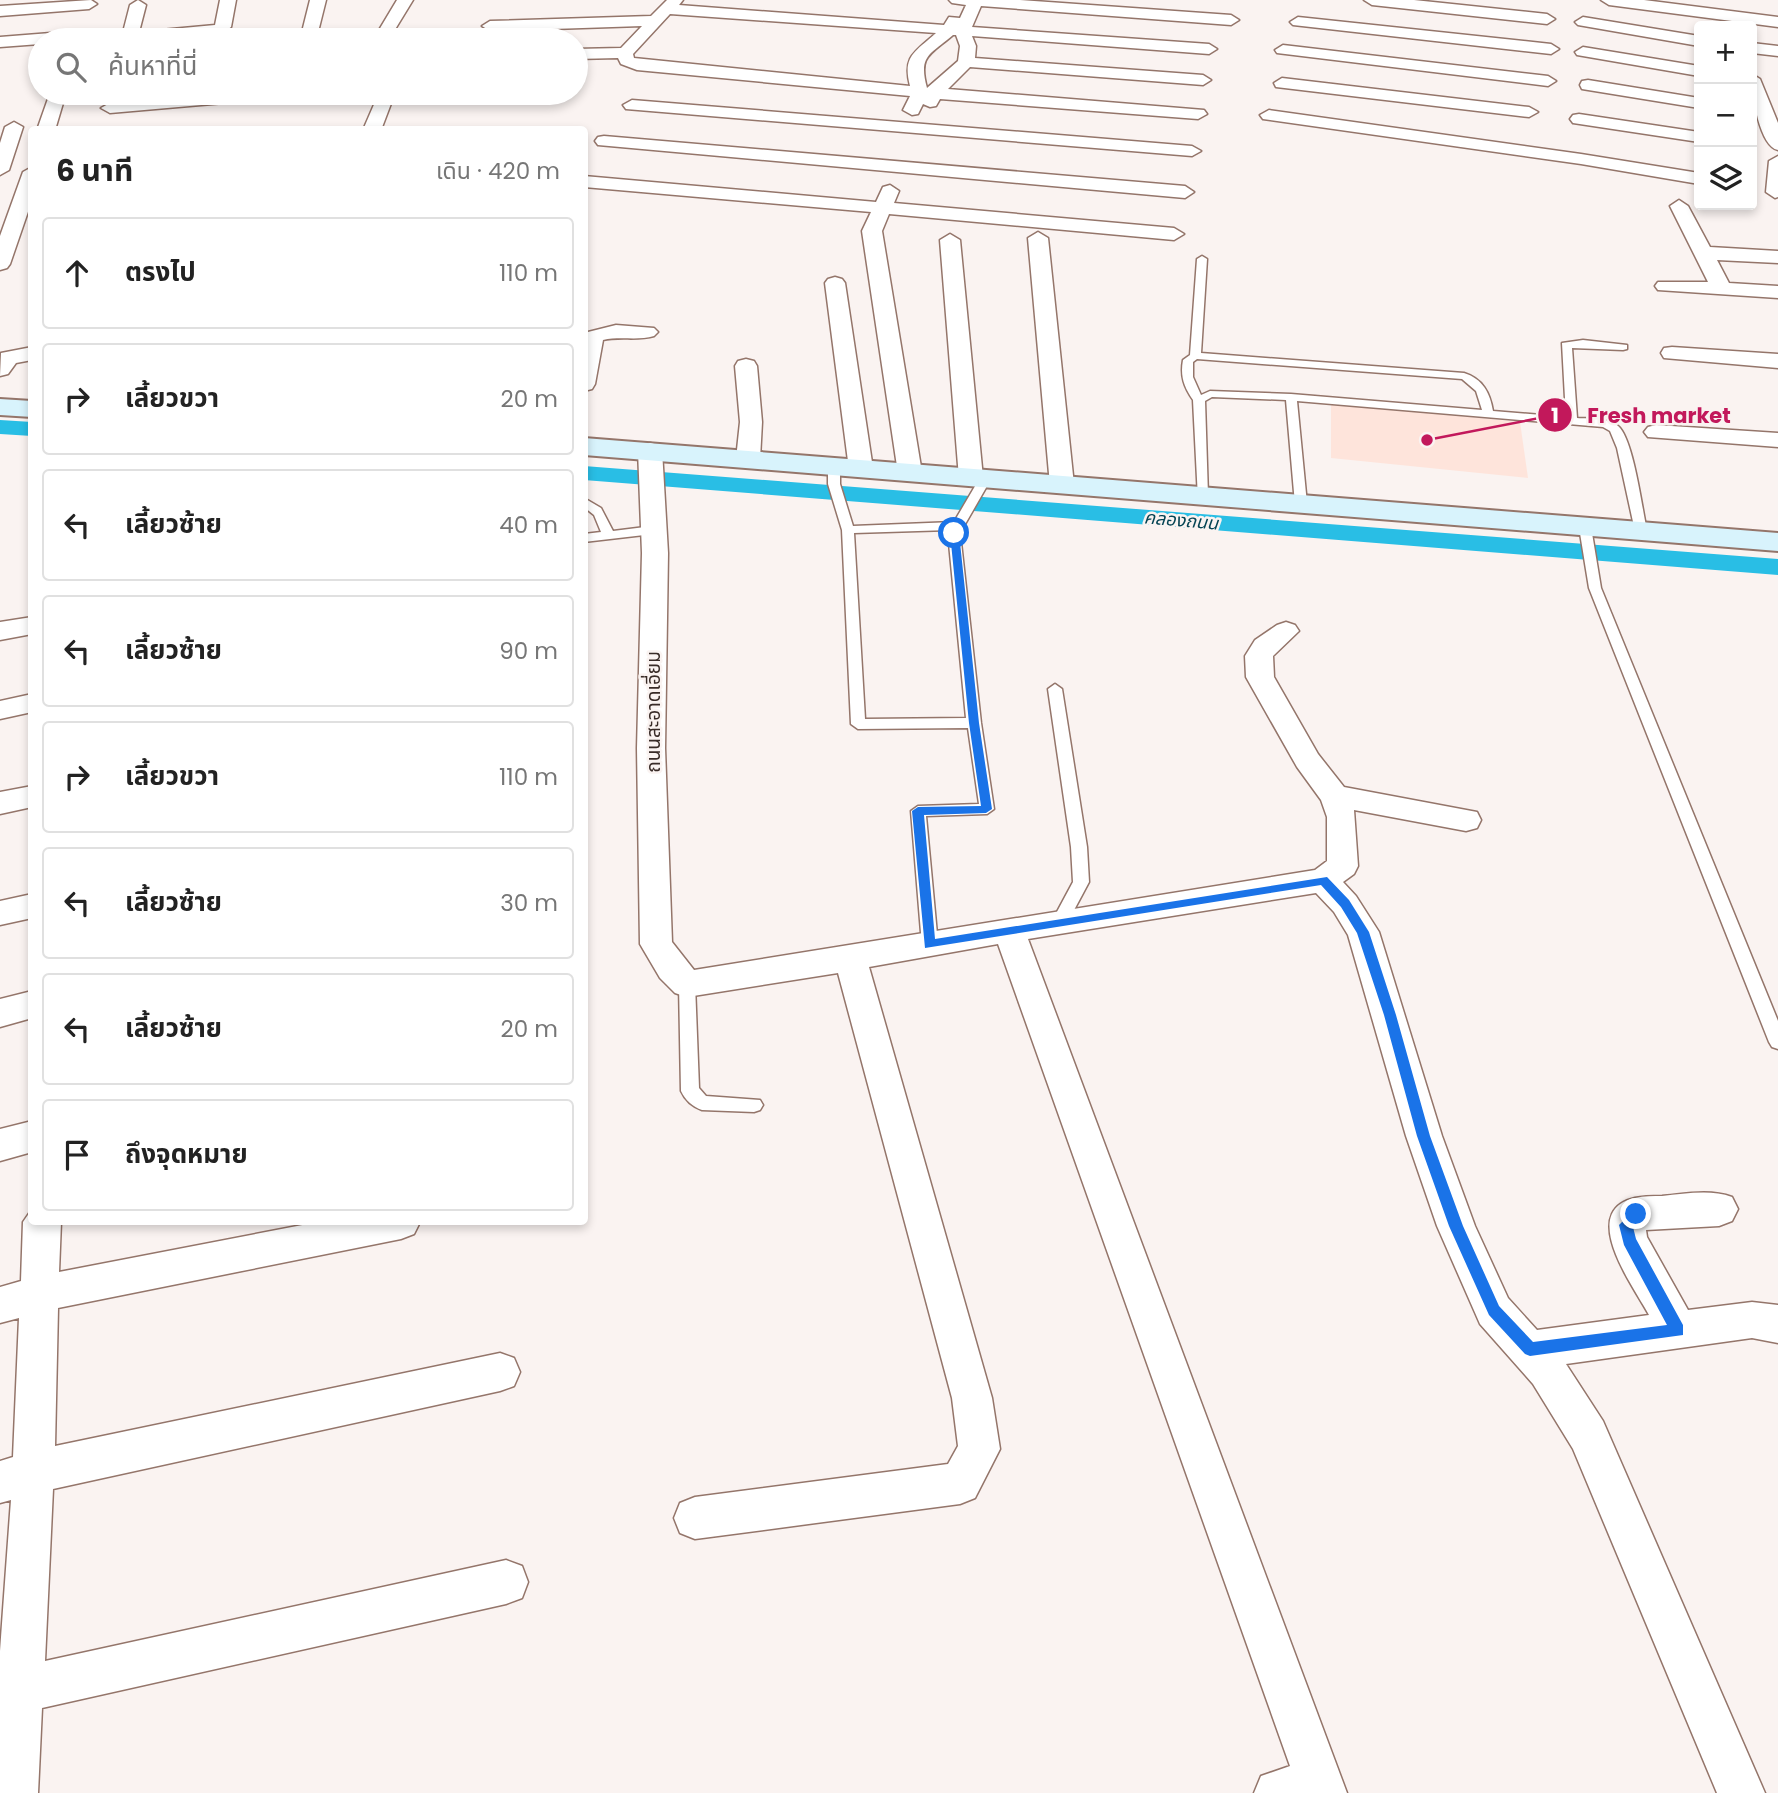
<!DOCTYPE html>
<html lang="th">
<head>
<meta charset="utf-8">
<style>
	body { margin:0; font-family:Poppins,"Noto Sans Thai",sans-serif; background:#f2f2f2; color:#222 }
	.controls { position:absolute; right:21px; top:21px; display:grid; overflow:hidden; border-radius:7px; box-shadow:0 4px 10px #0003 }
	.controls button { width:63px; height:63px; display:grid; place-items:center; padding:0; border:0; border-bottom:2px solid #e0e0e0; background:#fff; color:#222; font:35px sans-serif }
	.stop { position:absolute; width:21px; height:21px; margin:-16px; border:5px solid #1a73e8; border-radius:50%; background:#fff }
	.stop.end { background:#1a73e8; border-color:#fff; box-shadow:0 2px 7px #0008 }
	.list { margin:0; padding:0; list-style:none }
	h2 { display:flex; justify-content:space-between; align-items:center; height:91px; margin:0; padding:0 28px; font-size:30px }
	h2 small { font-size:23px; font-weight:400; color:#767676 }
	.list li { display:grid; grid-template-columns:46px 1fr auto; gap:21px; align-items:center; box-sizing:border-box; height:112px; margin:0 14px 14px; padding:0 14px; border:2px solid #e0e0e0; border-radius:7px }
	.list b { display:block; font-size:26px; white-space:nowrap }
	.list em { font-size:23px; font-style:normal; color:#767676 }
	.icon { flex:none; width:38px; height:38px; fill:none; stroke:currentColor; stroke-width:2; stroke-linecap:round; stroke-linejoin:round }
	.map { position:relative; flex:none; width:1778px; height:1793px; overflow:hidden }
	.search { position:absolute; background:#fff; box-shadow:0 4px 10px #0003; left:28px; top:28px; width:560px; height:77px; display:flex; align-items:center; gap:18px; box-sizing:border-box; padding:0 24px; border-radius:38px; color:#767676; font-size:26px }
	.panel { position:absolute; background:#fff; box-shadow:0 4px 10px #0003; left:28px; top:126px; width:560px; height:1099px; border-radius:7px }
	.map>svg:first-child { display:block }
	.built { fill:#fee4db }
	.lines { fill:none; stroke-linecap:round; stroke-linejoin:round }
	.canal { fill:#29bee5; fill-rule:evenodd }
	.lane-casing { stroke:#94756a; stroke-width:3 }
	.street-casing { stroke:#94756a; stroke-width:3 }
	.secondary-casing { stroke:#94756a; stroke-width:4 }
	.lane { fill:#fff; fill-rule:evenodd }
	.street { fill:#fff; fill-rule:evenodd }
	.secondary { fill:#d8f3fc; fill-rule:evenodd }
	.route { fill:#1a73e8 }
	.labels { text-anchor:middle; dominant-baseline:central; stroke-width:5; stroke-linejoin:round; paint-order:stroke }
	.far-water-label { font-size:18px; font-style:italic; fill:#054454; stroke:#faf3f1 }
	.street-label { font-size:19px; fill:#382b27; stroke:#faf3f1 }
	.leader { fill:none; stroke:#c2185b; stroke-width:2.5 }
	.callout-dot { fill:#c2185b; stroke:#faf3f1; stroke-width:2.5 }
	.mark-label { font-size:21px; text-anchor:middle; font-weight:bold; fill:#fff }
	.callout-label { font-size:21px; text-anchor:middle; font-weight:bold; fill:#c2185b; stroke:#faf3f1; stroke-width:5; stroke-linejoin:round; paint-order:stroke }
</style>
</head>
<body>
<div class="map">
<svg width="1778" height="1793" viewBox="0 0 1778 1793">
	<rect width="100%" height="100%" fill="#faf3f1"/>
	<!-- built -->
	<path class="built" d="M1331,403l189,19 8,56 -197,-20z"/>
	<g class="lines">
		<!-- canal -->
		<path class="canal" d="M0,420l32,2v14l-32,-2z
			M584,466l1194,93v16l-1194,-95z"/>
		<!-- lane casing -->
		<g class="lane-casing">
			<path id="lane" d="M1202,256l5,3 -6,94 263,20c19,6 26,20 29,38l73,6 -4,-74 21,-3 44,5v4l-4,1 -51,-2 5,70c13,1 34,-1 43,10 14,17 22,80 27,103l-6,4 -6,-4 -18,-83 -7,-17 -7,-4 -306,-26 10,103 -2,3h-8l-2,-3 -9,-104 -74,-3 -7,4 3,95 -6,4 -4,-1 -5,-99c-9,-13 -13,-24 -10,-40l7,-5 7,-96zM1197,359l265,20 14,12 6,19 -191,-16 -81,-3 -9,4 -8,-18v-15z
				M834,463l6,4v17l13,42 101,-4 27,-46h8l2,3 -31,54 21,190 13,86 -7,5 -61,2 12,129 -2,4h-12l-2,-4 -11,-134 7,-5 61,-2 -11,-76 -110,1 -7,-5 -9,-194 -14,-46v-17zM950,530l-2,3 18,185 -101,1 -11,-186z
				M584,498l17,10 12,23 40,-5 6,4 -6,4 -69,8v-8l17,-2 -7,-17 -10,-8z
				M1585,523l6,4 10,61 177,433v28l-6,-2 -3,-5 -180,-454 -10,-61z
				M1055,684l7,5 25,158 2,35 -24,45h-12l-2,-4 22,-41 -2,-35 -23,-158z
				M687,977l6,2 2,5 4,104 7,8 54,4 3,5 -3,5 -6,2 -52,-2c-9,-3 -17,-10 -21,-19l-2,-107 2,-5z"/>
		</g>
		<!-- street casing -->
		<g class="street-casing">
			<path id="street" d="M91,0l6,4 -8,5 -89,7v-10z
				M138,0l8,5 -7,27 76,-7 5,-25h16l-5,27 -7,5 -70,8h-33l9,-35z
				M310,0h16l-10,40h-16z
				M397,0h16l-22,36 -7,4h-18l13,-10z
				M667,0h16l-4,5 265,20 5,-8 11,1 6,-13 -14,-2 -3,-3h71l211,15 8,5 -8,5 -250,-19 -9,21 237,17 8,5 -8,5 -237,-18 4,10 -1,12 228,17 8,5 -8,5 -233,-18 -22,22 256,21 3,4 -9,5 -258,-20 -4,7 -6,1 -7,-3 -5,10 -6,1 -9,-5 7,-14 -273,-26 -16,-6 -3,-6 -42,1v-10l45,-1 21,-22 -152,5 -8,-5 8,-5 161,-5zM670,14l266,19c-21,19 -34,23 -26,53l-276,-28 -1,-4zM953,35h3l4,11 -2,15 -31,27c-9,-33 3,-33 26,-53z
				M1364,0h50l133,14 8,5 -8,5 -175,-19z
				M1601,0h43l134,17v10l-169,-22z
				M1298,17l253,27 8,5 -8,5 -258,-29 -3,-3z
				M1583,17l116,19v10l-121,-21 -3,-3z
				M76,31l8,5 -2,3 -42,1v4l-40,3v-10z
				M1752,43l26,3v10l-26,-3z
				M1283,45l265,31 8,5 -8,5 -271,-33 -2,-3z
				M1583,47l116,19v10l-122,-21 -2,-3z
				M1752,74l8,5 18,44v27c-19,-4 -27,-59 -26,-76z
				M1282,78l247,29 9,5 -9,5 -253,-30 -2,-4z
				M1588,80l111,18v10l-117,-19 -2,-4 2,-4z
				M50,93h16l-11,37h-18z
				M226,93h27l2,3 -8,5 -137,12 -9,-5 9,-5z
				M379,93h16l-14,37h-18z
				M632,100l560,46 9,5 -9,5 -566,-47 -3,-4z
				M1269,110l312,44 118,19v11l-118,-20 -318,-45 -3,-4z
				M1579,114l120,18v10l-126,-19 -3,-4 3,-4z
				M14,122l9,5 -14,43 -9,5v-32l5,-16z
				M604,136l581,50 9,6 -9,6 -587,-53 -3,-4 3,-4z
				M1778,156v41l-3,1 -9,-6 3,-31z
				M32,167v33l-22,64 -3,4 -7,2v-34l23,-64z
				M584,176l292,26 7,-15 7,-2 9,6 -5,12 280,25 10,6 -10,6 -285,-26 -7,17 40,242 -4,5h-16l-4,-5 -36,-242 9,-19 -287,-25z
				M1679,200l9,6 22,41 68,4v12l-61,-3 12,23 49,3v12l-120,-8 -3,-4 3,-4h50l-38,-76z
				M1038,232l10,6 26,247 -4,5 -8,2 -8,-2 -4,-5 -22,-247z
				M950,234l10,6 23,238 -4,5h-16l-4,-5 -19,-238z
				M835,277l7,2 3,4 28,186 -4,5h-16l-4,-5 -24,-186 3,-4z
				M616,325l38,3 4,4 -4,4c-16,5 -34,0 -51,4l-8,44 -3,5 -8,2v-58z
				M32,347v13l-16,3 -8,11 -8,2 1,-23z
				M1672,347l106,7v14l-114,-10 -3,-5 3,-5z
				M746,359l8,2 3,5 5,56 -2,37 -4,5h-16l-4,-5 4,-37 -5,-56 3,-5z
				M1656,425l122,8v14l-130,-10 -4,-5 4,-5z
				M650,443l8,2 4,5 6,103 -3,195 7,194 22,28 621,-100 12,-9v-44l-6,-17 -24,-33 -51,-90 -1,-21 10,-16 22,-15 9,-3 9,3 4,6 -26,25 1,21 44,77 26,33 133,25 4,8 -4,8 -11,3 -112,-21 4,56 -4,8 -11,8 13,14 23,36 63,204 33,90 33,72 29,32 112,-15c-15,-28 -72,-104 -14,-117 9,-2 19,-2 27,-2 23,-2 48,-7 70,1l6,12 -6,12 -13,5 -73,4 1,7 41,73 64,-8 26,3v38l-26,-5 -186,26 37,57 162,372h-48l-144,-344 -40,-65 -53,-60 -43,-98 -31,-90 -58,-201 -14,-23 -18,-19 -288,46 319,854h-93l7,-17 29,-10 -292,-822 -129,23 123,431 8,51 -25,49 -15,6 -265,35 -15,-6 -6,-15 6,-15 15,-6 253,-33 10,-18 -6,-48 -114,-425 -151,24 -12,-4 -15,-15 -20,-34 -3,-196 5,-195 -4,-103 4,-5z
				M32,617v17l-32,6v-18z
				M32,694v18l-32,7v-18z
				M32,786v21l-32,7v-22z
				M32,894v24l-32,7v-24z
				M32,991v27l-32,9v-28z
				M32,1121v31l-32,9v-32z
				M32,1209v13h29l-2,50 259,-50h102l-6,12 -13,5 -343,69 -3,138 445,-93 14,5 6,14 -6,14 -14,5 -447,98 -8,172 461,-101 16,6 6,16 -6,16 -16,6 -464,104 -4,85h-38v-142l11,-151 -11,3v-42l13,-4 6,-139 -19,5v-36l21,-6 2,-59z"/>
		</g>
		<!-- secondary casing -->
		<g class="secondary-casing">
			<path id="secondary" d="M0,399l32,2v16l-32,-2z
				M584,438l1194,95v18l-1194,-96z"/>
		</g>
		<!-- lane -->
		<use href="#lane" class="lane"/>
		<!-- street -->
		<use href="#street" class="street"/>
		<!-- secondary -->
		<use href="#secondary" class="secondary"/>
	</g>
	<!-- route -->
	<path class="route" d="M954,531l5,2 20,190 13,86 -6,4 -62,2 11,124 392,-62 22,23 20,32 27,83 34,121 33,90 36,80 34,36 134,-17 -43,-80 -5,-20 17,-17 7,6 -10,13 3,12 47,86v10l-153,21 -5,-2 -36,-39 -40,-89 -32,-90 -33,-121 -27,-82 -16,-26 -20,-22 -396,63 -13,-137 6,-4 63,-1 -12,-83 -19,-190z"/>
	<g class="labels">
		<!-- far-water labels -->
		<g class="far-water-label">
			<text transform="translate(1181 520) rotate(5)">คลองถนน</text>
		</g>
		<!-- street labels -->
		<g class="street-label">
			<text transform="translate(653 712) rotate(-90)">ถนนสะอาดเอี่ยม</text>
		</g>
	</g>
	<!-- callouts -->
	<path class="leader" d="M1427 440L1555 415"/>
	<g class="callout-dot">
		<circle cx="1427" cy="440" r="7"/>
		<circle cx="1555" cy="415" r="18"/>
	</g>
	<g class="mark-label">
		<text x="1555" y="423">1</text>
	</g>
	<g class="callout-label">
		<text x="1659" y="423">Fresh market</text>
	</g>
</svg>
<div class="controls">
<button>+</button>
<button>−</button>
<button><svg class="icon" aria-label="layers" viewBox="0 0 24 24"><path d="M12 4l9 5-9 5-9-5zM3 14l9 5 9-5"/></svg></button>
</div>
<div class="stop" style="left:954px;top:533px"></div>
<div class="stop end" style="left:1636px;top:1214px"></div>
<div class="search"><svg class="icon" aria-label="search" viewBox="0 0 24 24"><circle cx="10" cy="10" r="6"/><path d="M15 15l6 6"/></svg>ค้นหาที่นี่</div>
<section class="panel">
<h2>6 นาที<small>เดิน · 420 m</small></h2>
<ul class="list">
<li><svg class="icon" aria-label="ahead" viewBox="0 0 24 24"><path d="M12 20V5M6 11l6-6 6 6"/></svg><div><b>ตรงไป</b></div><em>110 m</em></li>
<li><svg class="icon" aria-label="right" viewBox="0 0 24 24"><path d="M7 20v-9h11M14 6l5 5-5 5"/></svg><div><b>เลี้ยวขวา</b></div><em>20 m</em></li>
<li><svg class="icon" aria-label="left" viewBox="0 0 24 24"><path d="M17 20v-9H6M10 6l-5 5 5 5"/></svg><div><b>เลี้ยวซ้าย</b></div><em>40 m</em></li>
<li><svg class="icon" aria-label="left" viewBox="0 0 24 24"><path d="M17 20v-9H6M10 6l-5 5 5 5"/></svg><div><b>เลี้ยวซ้าย</b></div><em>90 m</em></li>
<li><svg class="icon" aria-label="right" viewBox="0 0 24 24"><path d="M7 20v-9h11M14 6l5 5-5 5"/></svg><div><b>เลี้ยวขวา</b></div><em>110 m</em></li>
<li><svg class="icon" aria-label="left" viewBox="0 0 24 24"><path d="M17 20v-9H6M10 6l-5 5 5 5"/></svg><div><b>เลี้ยวซ้าย</b></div><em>30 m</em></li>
<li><svg class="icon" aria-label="left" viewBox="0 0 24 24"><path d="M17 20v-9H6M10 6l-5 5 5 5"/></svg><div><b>เลี้ยวซ้าย</b></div><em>20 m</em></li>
<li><svg class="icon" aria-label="arrive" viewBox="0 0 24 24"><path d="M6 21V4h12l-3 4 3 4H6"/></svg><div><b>ถึงจุดหมาย</b></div></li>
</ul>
</section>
</div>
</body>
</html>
